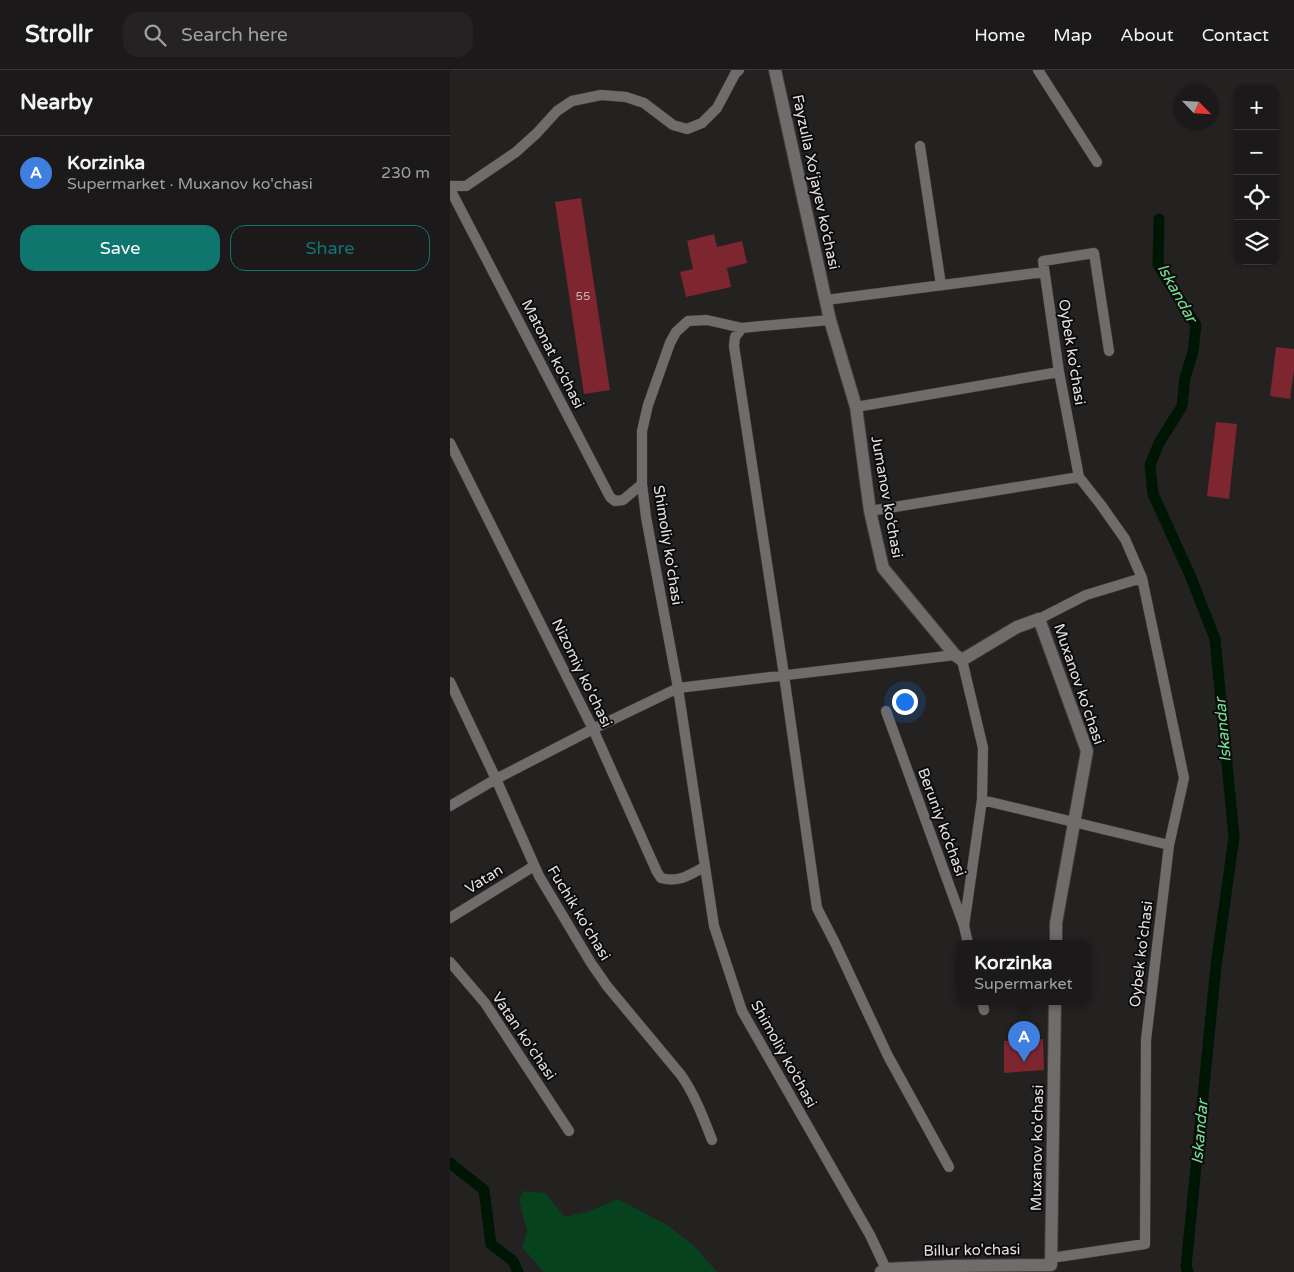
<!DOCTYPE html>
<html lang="en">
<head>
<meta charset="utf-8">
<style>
	body { margin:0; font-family:"Varela Round",sans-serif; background:#242222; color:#f1f3f6 }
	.controls { position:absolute; right:15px; top:15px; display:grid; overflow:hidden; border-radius:10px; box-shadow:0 1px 4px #0004 }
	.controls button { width:45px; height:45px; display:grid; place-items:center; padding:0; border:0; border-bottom:1px solid #393838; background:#1b1919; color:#f1f3f6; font:25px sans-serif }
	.compass { position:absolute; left:724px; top:15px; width:45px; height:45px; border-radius:50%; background:#1b1919; box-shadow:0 1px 4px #0004; rotate:115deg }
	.you { position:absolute; left:454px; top:631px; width:18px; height:18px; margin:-12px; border:4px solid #fff; border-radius:50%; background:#1a73e8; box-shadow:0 0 0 8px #1a73e833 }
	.badge { display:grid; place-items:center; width:32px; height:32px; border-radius:50%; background:#0f766e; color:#fff; font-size:16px; font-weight:700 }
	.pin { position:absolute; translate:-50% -41px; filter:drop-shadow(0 1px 2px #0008) }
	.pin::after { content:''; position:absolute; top:26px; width:18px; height:15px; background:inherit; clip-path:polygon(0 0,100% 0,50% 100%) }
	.popup { position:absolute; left:506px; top:870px; width:135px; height:65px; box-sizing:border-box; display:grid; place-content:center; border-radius:10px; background:#1b1919; filter:drop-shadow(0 1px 4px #0005); font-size:16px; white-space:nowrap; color:#a0a0a2 }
	.popup b { font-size:19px; color:#f1f3f6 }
	.popup::after { content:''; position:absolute; left:50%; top:100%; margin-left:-10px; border:10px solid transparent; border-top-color:#1b1919 }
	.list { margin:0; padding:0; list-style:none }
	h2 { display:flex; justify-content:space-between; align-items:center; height:65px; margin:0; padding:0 20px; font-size:21px }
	h2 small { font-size:16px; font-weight:400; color:#a0a0a2 }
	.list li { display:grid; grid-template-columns:32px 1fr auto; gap:15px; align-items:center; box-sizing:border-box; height:75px; padding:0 20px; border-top:1px solid #393838 }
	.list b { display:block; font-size:19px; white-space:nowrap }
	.list p { margin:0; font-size:16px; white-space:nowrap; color:#a0a0a2 }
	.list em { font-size:16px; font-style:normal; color:#a0a0a2 }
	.actions { display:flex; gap:10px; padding:15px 20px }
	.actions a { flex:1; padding:11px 0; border:1px solid #0f766e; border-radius:15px; text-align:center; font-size:18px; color:#0f766e }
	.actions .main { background:#0f766e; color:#fff }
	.icon { flex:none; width:28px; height:28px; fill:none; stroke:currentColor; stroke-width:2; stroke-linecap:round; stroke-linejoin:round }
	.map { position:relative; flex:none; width:844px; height:1202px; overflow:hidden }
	header { display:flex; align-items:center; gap:30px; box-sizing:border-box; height:70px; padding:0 25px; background:#1b1919; border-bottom:1px solid #393838 }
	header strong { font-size:24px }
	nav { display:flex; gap:28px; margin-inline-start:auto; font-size:18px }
	.search { width:350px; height:45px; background:#242222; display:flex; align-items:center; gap:12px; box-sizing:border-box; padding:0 18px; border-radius:15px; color:#a0a0a2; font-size:19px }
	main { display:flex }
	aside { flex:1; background:#1b1919 }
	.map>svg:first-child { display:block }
	.green { fill:#07421e }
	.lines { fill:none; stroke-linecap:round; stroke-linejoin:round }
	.canal { stroke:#001605; stroke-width:11 }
	.building { fill:#7d262f }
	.minor-casing { stroke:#403d3d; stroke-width:11 }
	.tertiary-casing { stroke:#403d3d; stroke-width:14 }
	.minor { stroke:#706c6b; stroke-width:10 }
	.tertiary { stroke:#706c6b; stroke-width:12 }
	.labels { text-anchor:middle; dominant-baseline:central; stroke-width:4; stroke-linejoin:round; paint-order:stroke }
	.number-label { font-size:12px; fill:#c9b2b4 }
	.street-label { font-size:15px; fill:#e2e0e0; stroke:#0c0b0b }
	.water-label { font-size:16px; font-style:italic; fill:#73e192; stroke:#0c0b0b }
</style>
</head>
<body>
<header>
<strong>Strollr</strong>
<div class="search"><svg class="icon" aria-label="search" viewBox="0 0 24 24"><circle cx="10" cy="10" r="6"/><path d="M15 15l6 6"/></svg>Search here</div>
<nav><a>Home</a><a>Map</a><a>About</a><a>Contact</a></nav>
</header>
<main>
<aside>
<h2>Nearby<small></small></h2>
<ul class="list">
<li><span class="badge" style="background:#3f7fe0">A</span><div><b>Korzinka</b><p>Supermarket · Muxanov ko'chasi</p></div><em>230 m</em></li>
</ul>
<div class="actions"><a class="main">Save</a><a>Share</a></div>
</aside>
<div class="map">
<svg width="844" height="1202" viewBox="0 0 844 1202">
	<rect width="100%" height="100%" fill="#242121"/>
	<!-- green -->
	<path class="green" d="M74,1121l21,2 20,24 22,-5 31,-13 49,26 28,22 22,25h-173l-22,-25 5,-16 -8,-32z"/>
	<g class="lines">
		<!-- canal -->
		<path class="canal" d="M709,149l-1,46 38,60 -3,27 -8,26 -3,28 -23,37 -9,22 3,29 37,81 25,64 19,198 -18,129 -30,301 2,5
			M0,1093l34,27 7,54 22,17 5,11"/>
	</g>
	<!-- building -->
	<path class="building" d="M131,128l29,192 -26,4 -29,-192z
		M264,164l3,13 25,-6 5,22 -20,5 4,19 -45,10 -6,-25 13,-3 -6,-28z
		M826,277l18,2v21l-4,29 -20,-3z
		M766,352l21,2 -8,75 -22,-3z
		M593,969l1,31 -40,3v-32z"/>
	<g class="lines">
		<!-- minor casing -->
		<g class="minor-casing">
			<path id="minor" d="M588,0l59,92
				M470,76l21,139
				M0,116h16l50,-34 21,-19 20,-22 15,-10 29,-6 25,2 18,6 29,22 14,4 15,-6 15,-15 18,-34 4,-4
				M0,119l160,308 5,4 8,-1 19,-16
				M376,230l218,-28
				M380,250l-79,7 -9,1 -7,9 -1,9 50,329 33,233 18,35 53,113 61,111
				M292,258l-35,-8 -19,1 -12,11 -6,11 -22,62 -6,26v53l4,33 32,171 36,238 28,85 128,224 16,34
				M406,337l203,-35
				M0,373l143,286 64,143 4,6c18,5 28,-3 43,-11
				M420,441l209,-34
				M589,549l47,-24 56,-17
				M512,590l21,88 -1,52 -18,126
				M0,612l46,97 43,97 52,87 16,23 74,89c14,20 22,42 31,65
				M436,641l78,215 4,17
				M532,730l187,45
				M0,736l46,-27 97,-50 85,-41 277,-33
				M0,848l84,-52
				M0,892l35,41 84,128
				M532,931l2,9
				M601,1188l94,-14 1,-204 23,-195 15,-67 -42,-200 -17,-39 -24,-34 -22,-28 -20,-105 -16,-111 51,-8 15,98"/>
		</g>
		<!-- tertiary casing -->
		<g class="tertiary-casing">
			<path id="tertiary" d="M325,0l55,250 26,87 14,104 13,57 72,87 7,5 55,-33 22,-8 48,132 -31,172v20
				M431,1202l5,-3 66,-3 99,-1 4,-264"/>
		</g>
		<!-- minor -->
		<use href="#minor" class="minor"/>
		<!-- tertiary -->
		<use href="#tertiary" class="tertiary"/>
	</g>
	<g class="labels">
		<!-- number labels -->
		<g class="number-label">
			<text x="133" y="226">55</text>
		</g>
		<!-- street labels -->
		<g class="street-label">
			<text transform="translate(366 112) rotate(78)">Fayzulla Xo‘jayev ko‘chasi</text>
			<text transform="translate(622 282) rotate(81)">Oybek ko'chasi</text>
			<text transform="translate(103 284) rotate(63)">Matonat ko‘chasi</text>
			<text transform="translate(437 427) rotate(80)">Jumanov ko‘chasi</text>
			<text transform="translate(218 475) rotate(81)">Shimoliy ko'chasi</text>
			<text transform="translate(132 603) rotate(64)">Nizomiy ko'chasi</text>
			<text transform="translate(629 614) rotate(71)">Muxanov ko'chasi</text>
			<text transform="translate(492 752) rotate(70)">Beruniy ko‘chasi</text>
			<text transform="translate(34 809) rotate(-32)">Vatan</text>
			<text transform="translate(129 843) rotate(59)">Fuchik ko'chasi</text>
			<text transform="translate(691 884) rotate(-83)">Oybek ko'chasi</text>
			<text transform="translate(74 966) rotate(56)">Vatan ko'chasi</text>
			<text transform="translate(334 984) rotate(61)">Shimoliy ko‘chasi</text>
			<text transform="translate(587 1078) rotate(-89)">Muxanov ko'chasi</text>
			<text transform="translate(522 1180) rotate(-1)">Billur ko'chasi</text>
		</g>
		<!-- water labels -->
		<g class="water-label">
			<text transform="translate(727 223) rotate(61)">Iskandar</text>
			<text transform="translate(773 660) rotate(-95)">Iskandar</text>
			<text transform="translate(750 1062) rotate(-85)">Iskandar</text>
		</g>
	</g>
</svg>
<div class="controls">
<button>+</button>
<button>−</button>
<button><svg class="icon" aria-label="locate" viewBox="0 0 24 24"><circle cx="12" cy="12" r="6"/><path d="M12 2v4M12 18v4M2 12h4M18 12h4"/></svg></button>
<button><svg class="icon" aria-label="layers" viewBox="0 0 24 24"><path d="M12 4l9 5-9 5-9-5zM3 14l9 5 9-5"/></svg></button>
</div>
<svg class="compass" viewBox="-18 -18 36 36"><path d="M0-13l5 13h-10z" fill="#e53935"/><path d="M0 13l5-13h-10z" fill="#a0a0a2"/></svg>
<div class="you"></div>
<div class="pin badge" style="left:574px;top:992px;background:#3f7fe0">A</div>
<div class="popup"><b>Korzinka</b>Supermarket</div>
</div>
</main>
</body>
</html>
